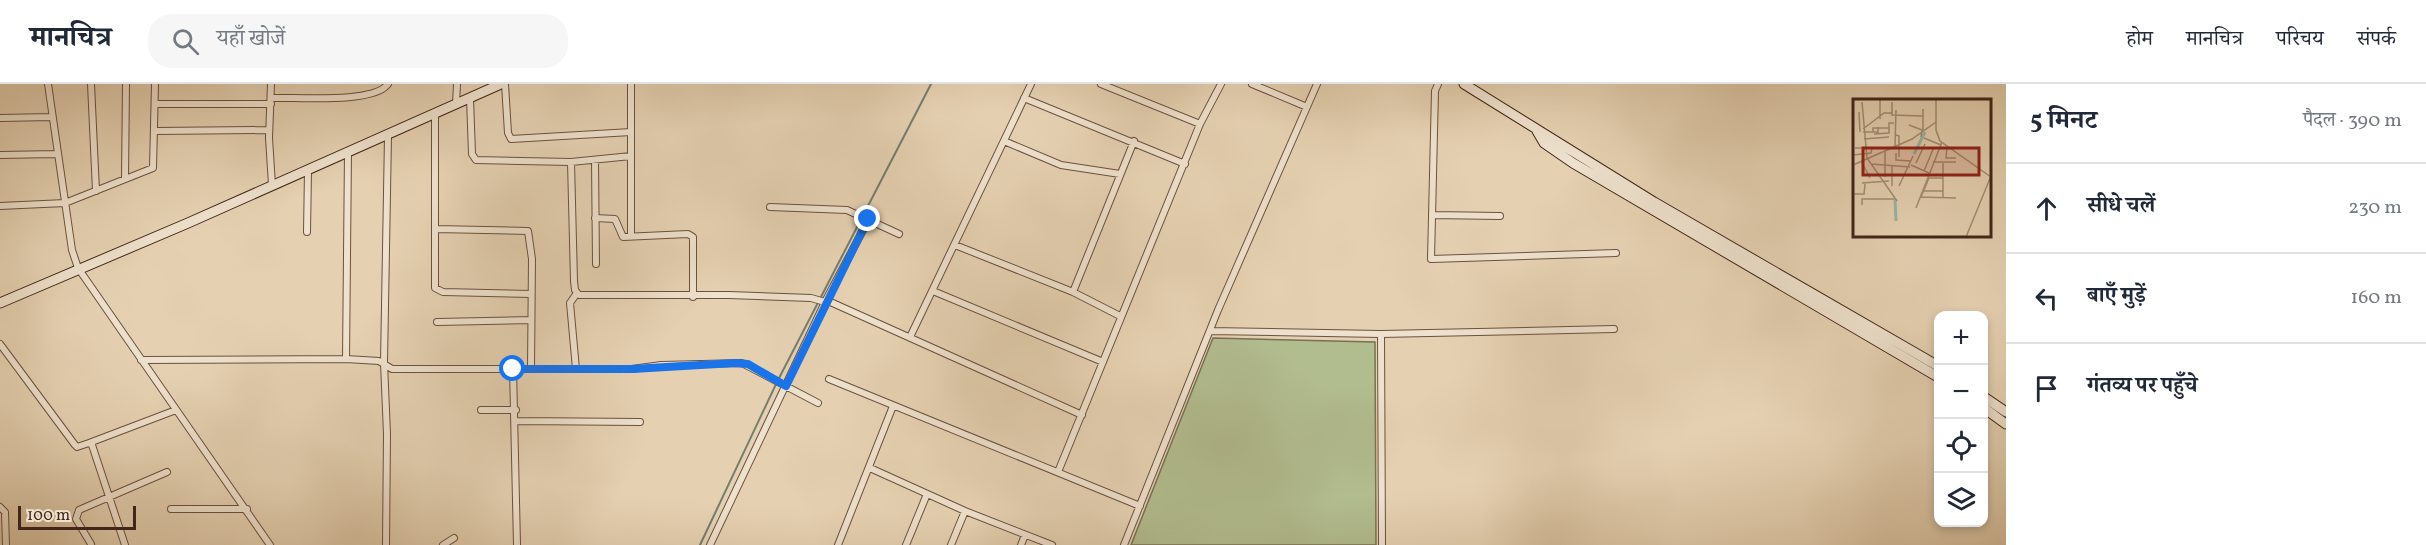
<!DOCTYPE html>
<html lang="hi">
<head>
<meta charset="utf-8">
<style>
	body { margin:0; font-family:Vollkorn,"Noto Serif Devanagari",serif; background:#f6f6f7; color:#1f2937 }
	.controls { position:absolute; right:18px; bottom:18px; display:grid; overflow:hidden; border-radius:12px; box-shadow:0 3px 9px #0003 }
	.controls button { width:54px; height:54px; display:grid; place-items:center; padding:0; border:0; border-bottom:2px solid #e0e1e3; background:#fff; color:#1f2937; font:30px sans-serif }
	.scale { position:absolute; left:18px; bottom:15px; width:118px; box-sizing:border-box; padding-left:6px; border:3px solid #42261a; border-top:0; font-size:16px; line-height:21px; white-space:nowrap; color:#42261a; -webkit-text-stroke:4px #eee1cd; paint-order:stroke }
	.stop { position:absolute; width:18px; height:18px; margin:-14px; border:4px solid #1a73e8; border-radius:50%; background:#fff }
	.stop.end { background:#1a73e8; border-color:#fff; box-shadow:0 2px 6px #0008 }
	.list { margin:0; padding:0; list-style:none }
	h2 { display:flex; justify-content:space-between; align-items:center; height:78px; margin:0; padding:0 24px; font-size:26px }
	h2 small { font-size:20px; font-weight:400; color:#747a83 }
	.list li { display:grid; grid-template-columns:39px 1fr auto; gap:18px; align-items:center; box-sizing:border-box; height:90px; padding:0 24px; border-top:2px solid #e0e1e3 }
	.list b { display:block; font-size:22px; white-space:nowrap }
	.list em { font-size:20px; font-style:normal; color:#747a83 }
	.icon { flex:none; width:33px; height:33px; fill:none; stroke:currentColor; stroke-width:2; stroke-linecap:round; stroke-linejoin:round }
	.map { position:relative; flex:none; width:2006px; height:461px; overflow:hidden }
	header { display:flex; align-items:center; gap:36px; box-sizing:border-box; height:84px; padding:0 30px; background:#fff; border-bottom:2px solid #e0e1e3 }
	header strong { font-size:28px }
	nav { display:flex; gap:33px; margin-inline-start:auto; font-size:21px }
	.search { width:420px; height:54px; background:#f6f6f7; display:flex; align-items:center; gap:15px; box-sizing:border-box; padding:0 21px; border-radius:24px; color:#747a83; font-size:22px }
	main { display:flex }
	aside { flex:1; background:#fff }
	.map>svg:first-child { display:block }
	.green { fill:#b1bc8f; stroke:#7a7154; stroke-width:1.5 }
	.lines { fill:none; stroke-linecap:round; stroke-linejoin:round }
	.stream { stroke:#747d6f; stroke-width:2 }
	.street-casing { stroke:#6b5140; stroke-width:8 }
	.secondary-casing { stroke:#42261a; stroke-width:11 }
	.street { stroke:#eee1cd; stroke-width:6 }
	.secondary { stroke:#eee1cd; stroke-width:9 }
	.route { stroke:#1a73e8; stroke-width:8 }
	.inset-river { fill:none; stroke:#96b7a8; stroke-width:3 }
	.inset-road { fill:none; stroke:#a48d75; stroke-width:1.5 }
	.view { fill:#8f2418; fill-opacity:0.15; stroke:#8f2418; stroke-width:3 }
	.inset-edge { fill:none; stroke:#42261a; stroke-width:3 }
</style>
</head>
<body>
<header>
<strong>मानचित्र</strong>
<div class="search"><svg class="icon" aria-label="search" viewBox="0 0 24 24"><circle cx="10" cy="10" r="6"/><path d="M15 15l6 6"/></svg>यहाँ खोजें</div>
<nav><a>होम</a><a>मानचित्र</a><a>परिचय</a><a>संपर्क</a></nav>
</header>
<main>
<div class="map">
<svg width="2006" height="461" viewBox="0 0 2006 461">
	<rect width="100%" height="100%" fill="#e5d1b2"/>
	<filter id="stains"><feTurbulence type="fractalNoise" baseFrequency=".00333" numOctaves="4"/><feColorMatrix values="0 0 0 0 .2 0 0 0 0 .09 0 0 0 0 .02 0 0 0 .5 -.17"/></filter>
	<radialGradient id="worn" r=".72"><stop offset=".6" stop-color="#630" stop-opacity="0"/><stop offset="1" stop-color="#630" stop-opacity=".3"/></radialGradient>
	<!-- green -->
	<path class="green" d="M1213,254l162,4 1,203h-245z"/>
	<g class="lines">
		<!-- stream -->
		<path class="stream" d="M700,461l77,-163 154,-298"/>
		<!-- street casing -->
		<g class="street-casing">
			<path id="street" d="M48,0l24,166 6,18 192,277
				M91,0l5,107
				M271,0l-2,54 3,47
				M505,0l3,49 3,6 120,-7
				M1101,0l99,40
				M1252,0l55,23
				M1438,0l-3,7 -4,168 185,-6
				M271,14c25,-1 103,6 117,-14
				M470,14l2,56 4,6 95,2 60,-6
				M1024,14l161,66
				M155,20h116
				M456,20l1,-20
				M435,31v173l8,4 88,2
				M0,34l52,-1
				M155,47l114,-1
				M1004,57l57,24 59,9
				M0,71l58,-1
				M595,76l1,104
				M571,78l3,119 1,9 4,5h150l82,3 14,4
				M125,95l1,-95
				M0,122l65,-3 88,-35 2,-84
				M770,123l77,3 52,24
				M1432,131l68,1
				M595,134l20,1 8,18 65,-3 5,3v60
				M435,145l93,2 4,28 -1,109
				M307,148l1,-61
				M631,151v-151
				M955,161l118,47 47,24
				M933,207l170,71
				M1073,208l61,-151
				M826,216l256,115
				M437,238l94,-2
				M1210,247l171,3 233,-5
				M1381,250l1,211
				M911,251l120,-251
				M0,260l75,101 2,2 12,-4 3,2 33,100
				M346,275l2,-207
				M141,276l205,-1 33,2 13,8h240l29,-4 81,-2 76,40
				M513,284l4,177
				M576,285l-6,-66 7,-10
				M829,295l311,127
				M481,326h35
				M516,337l124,1
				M89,359l87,-33
				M870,384l95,43 87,34
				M1058,388l142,-348 21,-40
				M0,423l5,5 1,33
				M171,425h76
				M91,460l-15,-25 3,-9 88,-38
				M386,461l1,-111 -3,-71 4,-227
				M443,461l11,-7
				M710,461l116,-245 43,-81
				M838,461l55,-139
				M906,461l21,-51
				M951,461l14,-34
				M1021,461l4,-10
				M1124,461l94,-235 99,-226"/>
		</g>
		<!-- secondary casing -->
		<g class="secondary-casing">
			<path id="secondary" d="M1464,0l190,118 284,164
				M1537,47l7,12 29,20 365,214
				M0,219l188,-80 313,-139
				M1984,313l22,15
				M1984,324l22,16"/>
		</g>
		<!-- street -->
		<use href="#street" class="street"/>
		<!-- secondary -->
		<use href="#secondary" class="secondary"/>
	</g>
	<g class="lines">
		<!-- route -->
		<path class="route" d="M513,285h119l103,-6 13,1 38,22 82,-167"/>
	</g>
	<!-- overview -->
	<g transform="translate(1853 15)">
		<rect width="138" height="138" fill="#e5d1b2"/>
		<path class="inset-river" d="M61,55l11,-22M42,100l1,22"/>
		<path class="inset-road" d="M83,0v31l4,11 51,36M9,3l5,56 30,43M39,3v13l31,1M70,10v21M6,13l1,20M27,20v-20M56,26l13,5 -1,7M10,30l21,-16h8M10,33h15v-5M20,33v-4h16M21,35l15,-1v-10h5M43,36l3,1v21M71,39l17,7M11,40l25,-2M42,48l1,-37M94,48l-1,11h10M2,49h23M43,54v7l15,1M0,56l18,-2 1,-5M8,62l9,17M0,63v30M80,63h23M63,64l9,-19M18,65l39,3M0,66l59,-26 24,-17M58,66l18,8M71,72l10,-24M32,78v-26M90,79h-14l-8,19 35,1M9,84l27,-2M39,87v-21M46,87l14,-30M71,92h19M0,95h11l1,-10M90,98v-34M9,106v-6h32M63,109l26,-66M113,138l25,-61"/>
		<path class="view" d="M10,49h116v27h-116z"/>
		<rect width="138" height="138" class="inset-edge"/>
	</g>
	<rect width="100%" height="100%" filter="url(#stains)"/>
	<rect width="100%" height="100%" fill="url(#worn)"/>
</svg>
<div class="controls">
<button>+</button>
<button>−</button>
<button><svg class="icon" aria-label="locate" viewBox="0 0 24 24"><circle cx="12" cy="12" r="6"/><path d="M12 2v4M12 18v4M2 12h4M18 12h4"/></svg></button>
<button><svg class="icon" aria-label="layers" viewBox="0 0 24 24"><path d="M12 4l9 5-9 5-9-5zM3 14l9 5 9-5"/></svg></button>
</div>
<div class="scale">100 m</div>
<div class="stop" style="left:513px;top:285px"></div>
<div class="stop end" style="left:868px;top:135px"></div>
</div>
<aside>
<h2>5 मिनट<small>पैदल · 390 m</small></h2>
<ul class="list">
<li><svg class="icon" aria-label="ahead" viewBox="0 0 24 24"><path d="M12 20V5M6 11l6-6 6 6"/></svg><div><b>सीधे चलें</b></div><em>230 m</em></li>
<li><svg class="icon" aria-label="left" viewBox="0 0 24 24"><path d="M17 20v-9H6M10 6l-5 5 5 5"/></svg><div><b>बाएँ मुड़ें</b></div><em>160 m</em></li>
<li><svg class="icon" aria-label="arrive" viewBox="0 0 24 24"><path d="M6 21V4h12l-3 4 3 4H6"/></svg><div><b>गंतव्य पर पहुँचे</b></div></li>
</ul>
</aside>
</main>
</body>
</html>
